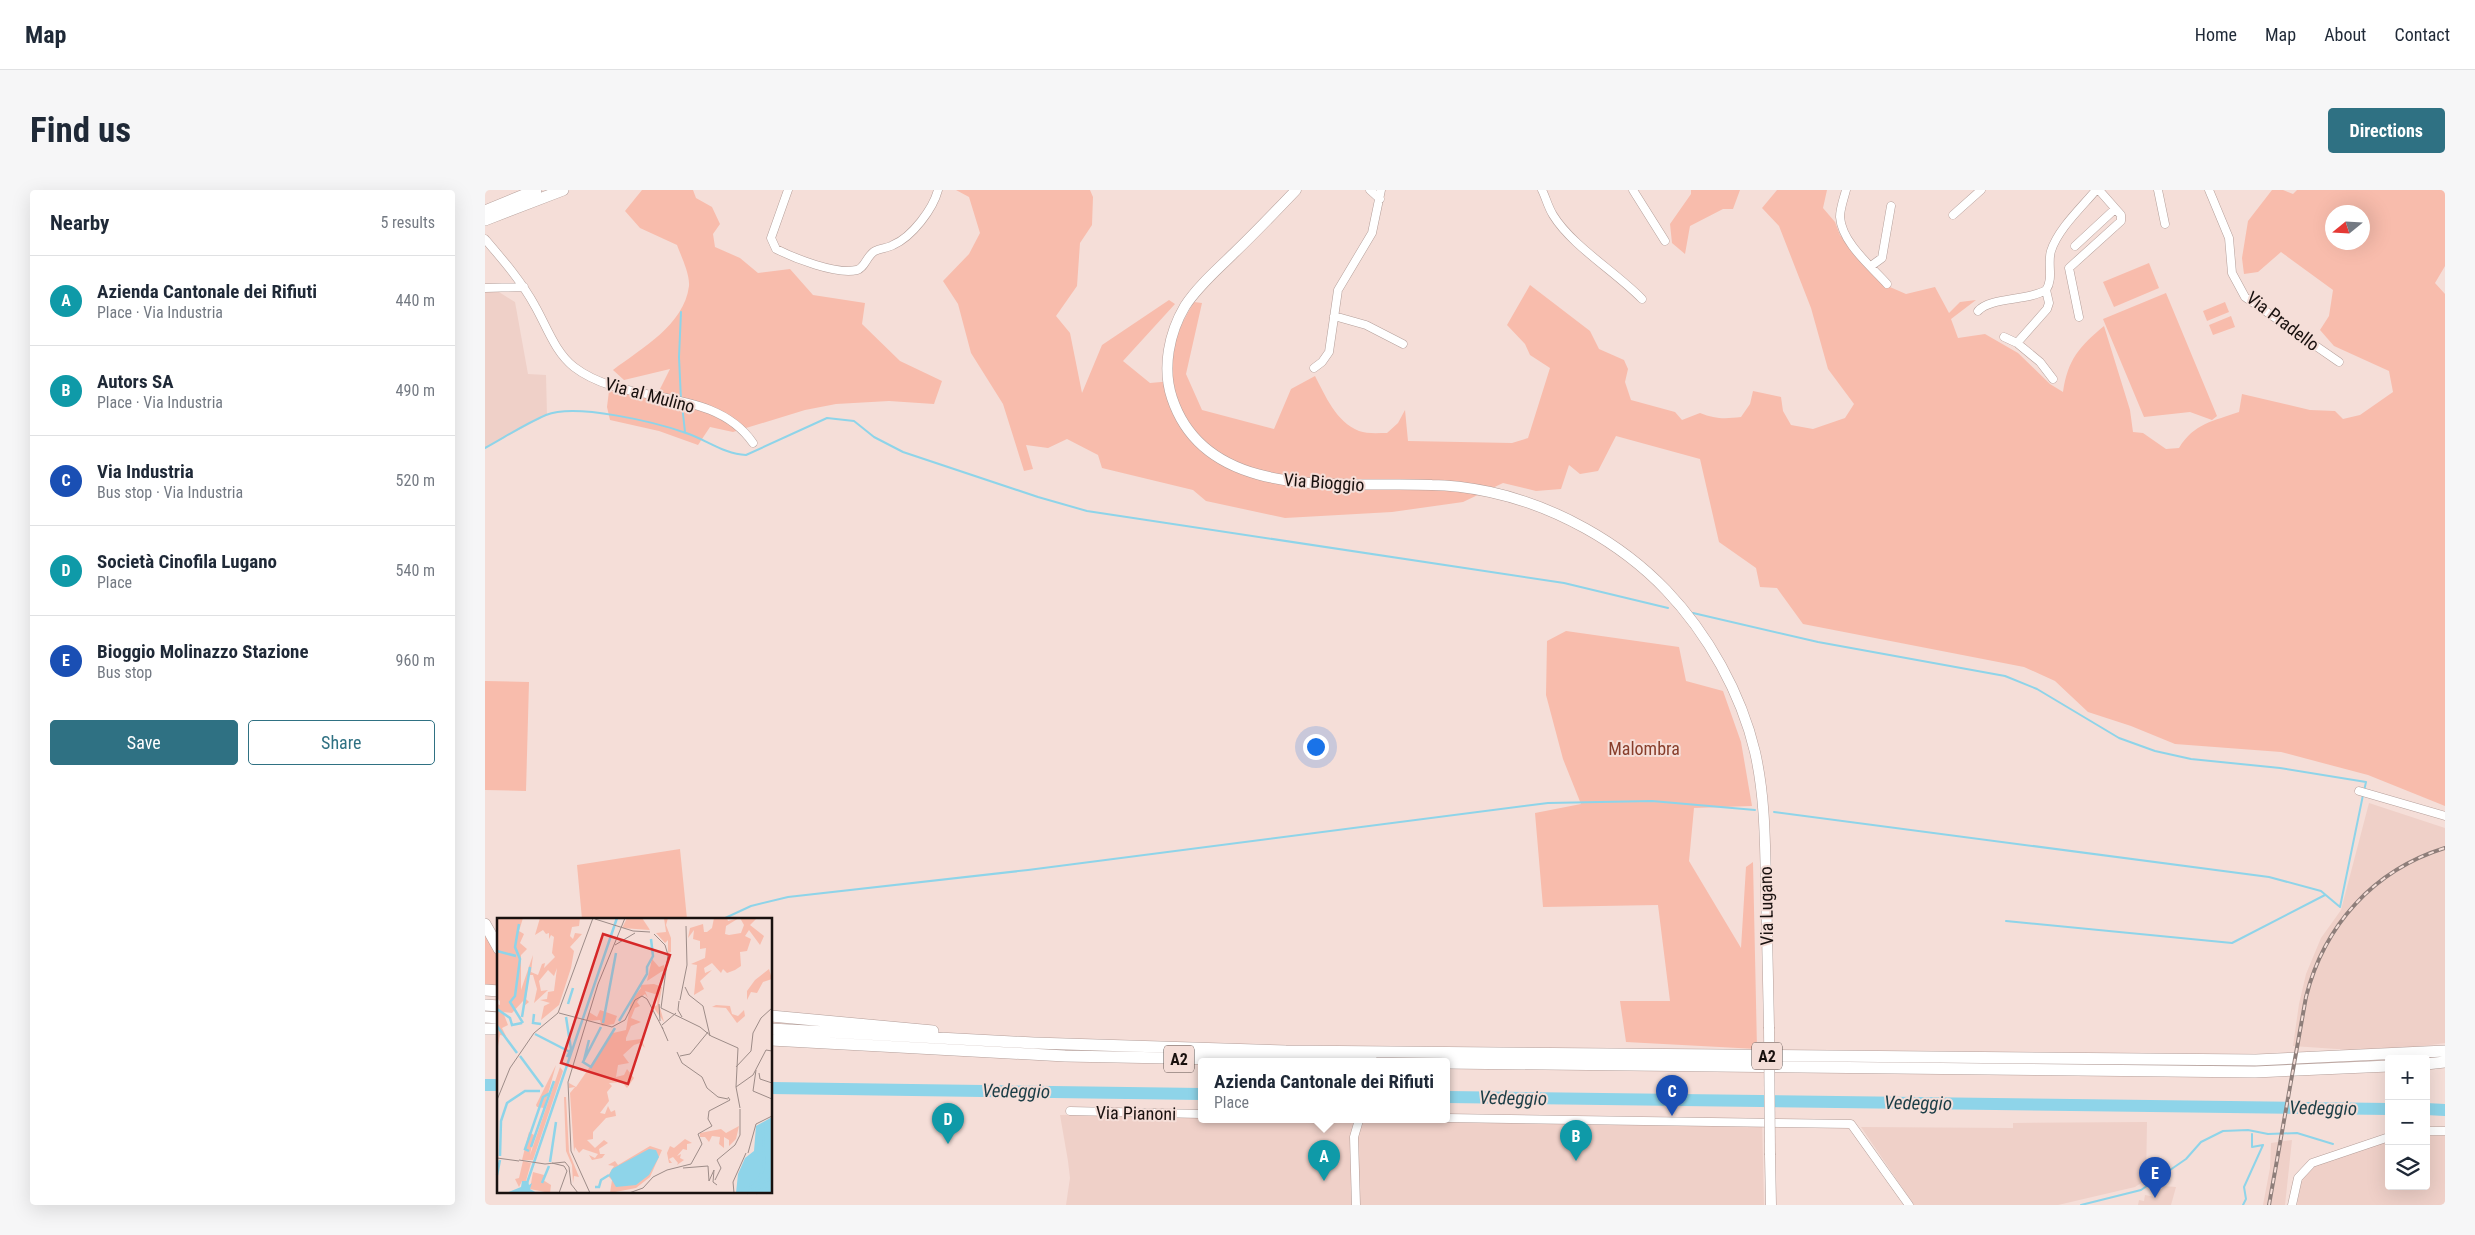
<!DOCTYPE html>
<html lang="en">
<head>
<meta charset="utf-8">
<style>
	body { margin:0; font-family:"Roboto Condensed",sans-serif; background:#f6f6f7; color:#1f2937 }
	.controls { position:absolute; right:15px; bottom:15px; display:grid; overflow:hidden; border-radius:5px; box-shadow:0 5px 20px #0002 }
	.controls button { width:45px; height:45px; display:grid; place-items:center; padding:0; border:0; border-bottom:1px solid #e0e1e3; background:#fff; color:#1f2937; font:25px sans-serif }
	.compass { position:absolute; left:1840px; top:15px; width:45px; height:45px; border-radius:50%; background:#fff; box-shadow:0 5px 20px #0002; rotate:252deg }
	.you { position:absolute; left:830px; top:556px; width:18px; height:18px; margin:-12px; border:4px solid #fff; border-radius:50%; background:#1a73e8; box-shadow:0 0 0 8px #1a73e833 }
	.badge { display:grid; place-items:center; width:32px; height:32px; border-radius:50%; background:#2f7183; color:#fff; font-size:16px; font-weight:700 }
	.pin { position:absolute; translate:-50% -41px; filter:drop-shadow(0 1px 2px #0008) }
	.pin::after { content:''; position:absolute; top:26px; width:18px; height:15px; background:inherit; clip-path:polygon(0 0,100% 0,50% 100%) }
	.popup { position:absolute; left:713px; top:868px; width:252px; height:65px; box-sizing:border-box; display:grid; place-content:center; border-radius:5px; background:#fff; filter:drop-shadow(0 1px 4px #0005); font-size:16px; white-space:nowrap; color:#747a83 }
	.popup b { font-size:19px; color:#1f2937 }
	.popup::after { content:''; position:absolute; left:50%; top:100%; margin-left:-10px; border:10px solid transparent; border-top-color:#fff }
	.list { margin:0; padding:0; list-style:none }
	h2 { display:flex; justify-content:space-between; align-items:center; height:65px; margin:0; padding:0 20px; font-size:21px }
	h2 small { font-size:16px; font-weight:400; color:#747a83 }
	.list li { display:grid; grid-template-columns:32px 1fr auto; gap:15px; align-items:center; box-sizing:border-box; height:90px; padding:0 20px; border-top:1px solid #e0e1e3 }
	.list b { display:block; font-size:19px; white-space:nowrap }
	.list p { margin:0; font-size:16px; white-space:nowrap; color:#747a83 }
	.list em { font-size:16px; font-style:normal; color:#747a83 }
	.actions { display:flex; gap:10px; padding:15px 20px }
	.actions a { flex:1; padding:11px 0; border:1px solid #2f7183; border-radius:5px; text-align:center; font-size:18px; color:#2f7183 }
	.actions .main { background:#2f7183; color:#fff }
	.icon { flex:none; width:28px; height:28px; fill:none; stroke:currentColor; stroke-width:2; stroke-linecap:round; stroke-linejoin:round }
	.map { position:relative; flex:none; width:1960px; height:1015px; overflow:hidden; border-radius:5px }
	header { display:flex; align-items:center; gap:30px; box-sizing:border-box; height:70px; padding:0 25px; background:#fff; border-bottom:1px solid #e0e1e3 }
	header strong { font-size:24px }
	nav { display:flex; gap:28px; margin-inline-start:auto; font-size:18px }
	.intro { display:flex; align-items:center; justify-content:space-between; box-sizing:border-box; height:120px; padding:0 30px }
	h1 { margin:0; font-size:35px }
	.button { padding:12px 22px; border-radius:5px; background:#2f7183; color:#fff; font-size:18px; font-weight:700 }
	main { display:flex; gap:30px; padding:0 30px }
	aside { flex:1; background:#fff; border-radius:5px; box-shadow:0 5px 20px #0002 }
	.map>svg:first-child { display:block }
	.built { fill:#efd0c8 }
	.green { fill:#f8bcac; fill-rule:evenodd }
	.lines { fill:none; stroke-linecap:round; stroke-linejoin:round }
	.stream { stroke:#8ed4e9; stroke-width:2 }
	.river { stroke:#8ed4e9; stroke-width:12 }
	.minor-casing { stroke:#b49f9a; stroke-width:9 }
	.major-casing { stroke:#b49f9a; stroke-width:11 }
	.highway-casing { stroke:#b49f9a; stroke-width:12 }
	.minor { stroke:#fff; stroke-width:8 }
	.major { stroke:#fff; stroke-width:10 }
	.highway { stroke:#fff; stroke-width:11 }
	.rail-casing { stroke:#8e7e7a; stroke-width:4 }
	.rail { stroke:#f5ded8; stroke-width:2; stroke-dasharray:5.5; stroke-linecap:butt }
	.major-bridge-casing { stroke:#b49f9a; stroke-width:11; stroke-linecap:butt }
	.major-bridge { stroke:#fff; stroke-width:10 }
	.labels { text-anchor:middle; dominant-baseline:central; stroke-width:4; stroke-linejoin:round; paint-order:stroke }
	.shield { fill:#f5ded8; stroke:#5b4e4b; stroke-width:1 }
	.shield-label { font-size:16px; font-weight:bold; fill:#19110f }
	.street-label { font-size:18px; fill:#19110f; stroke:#f5ded8 }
	.park-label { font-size:18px; fill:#883e2b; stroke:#f5ded8 }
	.water-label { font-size:19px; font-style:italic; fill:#1b3d46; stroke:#f5ded8 }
	.inset-river { fill:none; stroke:#8ed4e9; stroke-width:2.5 }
	.inset-road { fill:none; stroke:#9d8c88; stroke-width:1 }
	.view { fill:#d62828; fill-opacity:0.15; stroke:#d62828; stroke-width:2.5 }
	.inset-edge { fill:none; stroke:#19110f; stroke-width:2.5 }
</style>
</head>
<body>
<header>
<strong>Map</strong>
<nav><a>Home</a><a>Map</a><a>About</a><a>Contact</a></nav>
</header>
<div class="intro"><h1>Find us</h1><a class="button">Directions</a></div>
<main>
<aside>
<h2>Nearby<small>5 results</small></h2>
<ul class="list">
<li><span class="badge" style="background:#0f9aa8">A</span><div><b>Azienda Cantonale dei Rifiuti</b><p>Place · Via Industria</p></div><em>440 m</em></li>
<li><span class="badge" style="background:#0f9aa8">B</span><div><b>Autors SA</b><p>Place · Via Industria</p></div><em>490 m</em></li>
<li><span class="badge" style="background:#1a4fb4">C</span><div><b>Via Industria</b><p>Bus stop · Via Industria</p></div><em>520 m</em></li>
<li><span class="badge" style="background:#0f9aa8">D</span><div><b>Società Cinofila Lugano</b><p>Place</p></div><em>540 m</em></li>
<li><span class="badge" style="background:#1a4fb4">E</span><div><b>Bioggio Molinazzo Stazione</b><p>Bus stop</p></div><em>960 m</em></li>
</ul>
<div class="actions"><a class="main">Save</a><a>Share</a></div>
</aside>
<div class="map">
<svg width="1960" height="1015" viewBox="0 0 1960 1015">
	<rect width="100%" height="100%" fill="#f5ded8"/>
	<!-- built -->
	<path class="built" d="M6,97l24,15 13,72 18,1 1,40 -62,33v-160z
		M1884,613l76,25v215l-65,9 -87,-6 6,-42 7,-30 15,-36 20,-28z
		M716,922v8h246v-4l315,2 2,87h-698l4,-27 -2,-17 -8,-46z
		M1662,932l-1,58 -11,7 -77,18h-144l-53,-78 152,1v-5z
		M1941,946h19v69h-148l4,-24 14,-15 74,-25v45h37z
		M1807,950l-7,65h-22l7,-37 1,-25z
		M1677,996l14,1 -5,18h-33l1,-5 5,1 1,-6 10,2 2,-8h5z"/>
	<!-- green -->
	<path class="green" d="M157,0h51l3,8 16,9 8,17 -7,10 2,13 25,11 18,15 32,-4 23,26 52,8 -3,21 38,37 42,20 -8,23 -45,-3 -53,3 -31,6 -72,22 -23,-5 -12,18 -39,-14 -49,-11 -3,-13 2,-16 46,8 15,-30 -46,11 -11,-10c29,-22 71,-45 76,-84 1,-12 -8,-30 -12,-41l-37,-17 -15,-17z
		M471,0h134l3,7 -1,28 -12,18 -3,43 -21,30 14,17 12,60 20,-48 67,-45 6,4 -52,57 27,22 22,-2c0,-35 4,-49 22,-79l8,1 -16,71 16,36 72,19 17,-40 24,-13c10,19 21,46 44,55 8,3 19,2 28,2l11,-10 7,-13 3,31 104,2 16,-5 22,-70 -20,-13 -5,-11 -18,-19 23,-40 60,46 9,18 25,11 4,9 -3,13 6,18 44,12 7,8 18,-7c15,6 25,6 41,4l9,-13 3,-13 28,6 2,14 8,14 22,4 32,-11 9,-14 -26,-35 -17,-61 -32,-82 -17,-18 15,-18h50l-4,18 12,14 5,13 43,49 23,10 29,-7 14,26 11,-11 16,-2 -25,19 7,19 27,-4 33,19 32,31 13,8c5,-33 16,-45 41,-66l26,84 3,22 10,1 23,16 13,-1c15,-25 35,-27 60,-36l3,-18 68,16 25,1 8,8 17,-4 33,-23 -4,-21 -55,-25 -14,-16 9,-14 4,-26 -52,-38 -23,20 -14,2 -2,-16 6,-37 24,-31h11l10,4 4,-4h148v76l-10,17 10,11v512l-77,-31 -87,-23 -106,-8 -44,-18 -43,-14 -33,-31 -31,-14 -221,-43 -26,-36 -17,-1 -4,-19 -37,-26 -19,-83 -84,-23 -18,35 -18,3 -11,-9 -8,24 -25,2 -33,-8 -40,19 -71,10 -107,6 -79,-17 -13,-11 -91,-22 -4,-13 -31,-16 -19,9 -22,-3 7,24 -9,2 -21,-67 -32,-51 -13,-49 -15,-23 26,-27 11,-21 -11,-36zM1848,22h30v30h-30z
		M1206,0h49l-7,19h-10l-33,17 -5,28 -13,-11 -2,-19 21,-30z
		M1664,73l10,25 -45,19 -11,-25z
		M1681,103l51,123 -5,4 -22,-8 -46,5 -41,-98z
		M1740,112l4,10 -22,9 -4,-10z
		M1746,126l4,11 -22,8 -4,-10z
		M1081,441l113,16 7,34 37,10 18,51 11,64 -58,2 -5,53 52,87 5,-81 7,-5 4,187 -131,-7 -6,-41h50l-12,-96 -115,2 -8,-94 46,-9 -18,-45 -17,-64 1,-54z
		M0,491l44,1 -3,109 -41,-1z
		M195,659l7,70h-105l-5,-54z
		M0,743l14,23v31l-14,-2z"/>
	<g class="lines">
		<!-- stream -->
		<path class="stream" d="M196,122l-2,45 2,43
			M197,215l3,27
			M0,258c20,-11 40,-24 61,-33 30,-12 109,7 140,18 21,7 38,21 60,22l81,-37 27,3 20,16 29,15 135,45 49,14 477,72 104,25
			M1208,423l125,29 187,34 32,13 82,49 36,13 36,8 89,9 86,14 -2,9
			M1289,622l495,65 52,14 19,16 23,-112
			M238,729l28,-13 37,-9 240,-27 520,-67 104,-2 103,9
			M1521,731l226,22 93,-48
			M1596,1015l60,-15 45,-31 15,-17 22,-11 25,-1 20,4 29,-1 36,11
			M1758,1015l3,-6 -2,-12 19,-42 -11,2v-13"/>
		<!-- river -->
		<path class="river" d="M0,895h14
			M286,898l430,6
			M962,907l942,12
			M1941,919l19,1"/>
		<!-- minor casing -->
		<g class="minor-casing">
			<path id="minor" d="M303,0l-17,48 5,11c18,9 60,26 81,21 8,-2 10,-15 18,-19 6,-3 13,-3 18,-6 19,-8 40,-36 45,-55
				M885,0l10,9
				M1057,0c4,8 6,17 11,25 19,31 63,57 89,84
				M1148,0l32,51
				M1361,0c-2,8 -6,18 -6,27 2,26 31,49 47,67
				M1673,0l7,34
				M1724,0l20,48 3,35 13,24 94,65
				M1468,25l28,-25
				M0,49c18,21 37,43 50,67 12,21 20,46 39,61 52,40 139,18 179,76
				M1590,56l40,-37
				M1386,76l11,-8 9,-52
				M0,98l39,-1
				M1493,121c12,-14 50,-10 68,-21 8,-12 1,-26 5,-39 7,-22 30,-43 45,-61
				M849,126l32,9 37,19
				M1594,127l-10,-49 52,-47v-6l-22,-25
				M1519,147l13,6 30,-34 2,-6 -3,-13
				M1532,153l23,19 13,17
				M829,178l8,-6 7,-10 9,-62 34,-57 9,-43
				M1874,601l86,25
				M585,921l131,3
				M962,928l404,6 58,81
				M1941,941h19
				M871,1015l-2,-68 5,-17
				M1807,1015l6,-27 14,-15 77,-26"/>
		</g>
		<!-- major casing -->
		<g class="major-casing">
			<path id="major" d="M811,0c-21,22 -41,43 -63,64 -16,16 -35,32 -48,52 -16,27 -23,62 -13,92 35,106 175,83 260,87 19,0 39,3 58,7 65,14 130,50 176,98 42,44 75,103 89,162 10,44 10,89 11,134 1,47 2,94 3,141
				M1285,965l1,50"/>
		</g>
		<!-- highway casing -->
		<g class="highway-casing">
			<path id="highway" d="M0,21l51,-21
				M0,30l78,-30
				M0,734l14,25
				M0,800l14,1
				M0,815l14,1
				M286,826l162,15
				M0,827l14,1
				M0,839h14
				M286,839l263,14 252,8 970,9 189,-9
				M286,850l294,16 308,6
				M962,873l808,9 134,-6
				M1941,874l19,-2"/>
		</g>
		<!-- minor -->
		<use href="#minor" class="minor"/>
		<!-- major -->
		<use href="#major" class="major"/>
		<!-- highway -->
		<use href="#highway" class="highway"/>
		<!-- rail casing -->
		<g class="rail-casing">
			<path id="rail" d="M1784,1015l37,-208c18,-72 68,-127 139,-149"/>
		</g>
		<!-- rail -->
		<use href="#rail" class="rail"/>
		<!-- major-bridge casing -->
		<g class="major-bridge-casing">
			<path id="major-bridge" d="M1284,837l1,128"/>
		</g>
		<!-- major-bridge -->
		<use href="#major-bridge" class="major-bridge"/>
	</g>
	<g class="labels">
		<!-- shield labels -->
		<g class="shield">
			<rect x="1267" y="852.5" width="30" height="27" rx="4"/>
			<rect x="679" y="855.5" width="30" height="27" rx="4"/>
		</g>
		<g class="shield-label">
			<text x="1282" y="866">A2</text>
			<text x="694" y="869">A2</text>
		</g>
		<!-- street labels -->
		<g class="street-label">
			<text transform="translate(1798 131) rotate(37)">Via Pradello</text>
			<text transform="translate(165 205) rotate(15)">Via al Mulino</text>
			<text transform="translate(839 292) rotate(4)">Via Bioggio</text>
			<text transform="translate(1281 716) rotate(-91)">Via Lugano</text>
			<text transform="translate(651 923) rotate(1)">Via Pianoni</text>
		</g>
		<!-- park labels -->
		<g class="park-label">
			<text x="1159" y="558">Malombra</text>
		</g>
		<!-- water labels -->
		<g class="water-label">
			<text transform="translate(531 901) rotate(1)">Vedeggio</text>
			<text transform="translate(1028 908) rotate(1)">Vedeggio</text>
			<text transform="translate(1433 913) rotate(1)">Vedeggio</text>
			<text transform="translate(1838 918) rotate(1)">Vedeggio</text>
		</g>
	</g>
	<!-- overview -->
	<g transform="translate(12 728)">
		<rect width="275" height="275" fill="#f5ded8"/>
		<path d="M0,0h26l-4,13 5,3 -4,9 7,6 -6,6v35l12,-35 -2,17 7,3 4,-11 3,-1 -1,5 11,-11 -3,-4 2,-16 -3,-2 -2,4v-6l-3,1 -3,-4 -8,5 5,-17h40l-1,8 -7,1 -2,9 3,3 2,-6 7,1 -12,13 4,4 -3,17 -12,37 -18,15 3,-14 6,-3 -10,-3 7,-1 1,-7 6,-1 3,-23 -3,8 -6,-6 -9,11 2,10 7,-1 -14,13 3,-14 -4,-14h-4l-3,24 3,3 -5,4 -1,9v-14l-11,12 -9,-1 5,13 -6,3 4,8 -6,-1 -2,11 -1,-42 3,1v-4l-3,-3zM130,0h15l8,12 -28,-2zM167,0h4l-2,7 5,13v14l-3,1v-13l-3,3 -9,-10 10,-1zM217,0h13l1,3 11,-3 -13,8 -1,8 4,1 12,-2 3,-8 -4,-7h17l-7,7 14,11 -4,9 -11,-15 -4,6 6,3 -4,12 -7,1 1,14 -6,4 -8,3 -4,-4 -2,4 -9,-10 -8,5 1,5 7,-3 -12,11 4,8 -10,6 3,-30 -6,-1 14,-6 1,-10 -6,1v-8l-7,-2 1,-9 -6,8 2,-10 13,-4 1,8h3l5,-4zM155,41l7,8 5,-2v5l-17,11zM272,51l3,10 -9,3 -6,11 -6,-1 -4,8v-9l8,-11zM157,66l8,3 -3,17 5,18 -11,-15 4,-2 1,-10 -13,-4 3,7 -3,-4 -5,4 -3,4 3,4 -5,2 -4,10 10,4 -10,4 -5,12v3l15,-2 4,9 -5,-5 -6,2 -11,10 6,8 -11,2 -2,12 8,-2 3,-6 7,9 -7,10 -5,-6 -13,1 3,3 -5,6 2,9 -9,12 5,1 3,-8 3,6 4,-2 1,6 -10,2 -13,14v7l-6,1 8,8 9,-8 4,3 -9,6 1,5h5l-3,4 -10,2 -3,-5 6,3 3,-4 -15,-5 -4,4 -4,-6 -1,5 -4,-59 5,-6 -6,1v-5l7,4 37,-54 13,-3 5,-29 10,-13 -1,-3zM219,87l14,1 2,8 6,2 6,-6 1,6 -8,7 -11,-15 -14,-1zM103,92l17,6 -3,8 -12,2 -2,-6 -14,1 3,-9 8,5zM59,147l-12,43 -7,-1 -1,-2zM63,149l3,4 -30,89h-11l7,-28 5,3 -4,20zM67,179h2l3,55 10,25 -5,-1 -1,7 -1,-18 -6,-14zM242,208l-3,13 -7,7v-6l-5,-3v11l-5,-4 1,-7 -8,-1 -3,6 -4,-5h-5v-4l21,-4 5,4zM188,221l7,4 -5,1v6l-4,-1 -6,7 4,-2 -1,4 4,2 -7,5 1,-2 -5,-6 -4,2 3,4h-3l-2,-10 3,-7 4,2zM153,228l12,4 -12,27 -14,11 -26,5 2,-13 -4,-4 6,-10 -6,-1 7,-4 3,4zM26,243l8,2 -5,18h-4l-3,6 -4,-8 4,-1zM36,254l11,3 -1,5 8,5 -1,8 -20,-4z" fill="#f8bcac"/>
		<path d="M275,199v76h-36l2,-19 7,-16 9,-7 2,-25zM152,231l7,1 3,7 -10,18 -13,10 -20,2 -7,-12 3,-6zM25,263h6l1,4 3,-2 -2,6 7,4h-31l15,-6z" fill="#8ed4e9"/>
		<path class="inset-river" d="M22,6l-4,23 5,12 -5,37 -5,6 13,21M0,33l19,5M71,86l5,-16M0,91l13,9 2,7 10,-2M37,96l-1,9 8,1M25,99l8,-50M69,99l5,32 -4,8M122,103l28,-47v-7l6,-11 -2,-17M106,105l13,-70M0,108l20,27M104,109l-18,35 8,5 24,-39M38,116l35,18M23,138l23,31M87,142l5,-20M34,229l23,-66M32,233l-4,-2 18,-52 7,-4M3,238l1,-35 6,-18 18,-12h15M53,244l6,-40M0,257l3,-15M30,265l90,-265M45,265l7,-17M98,269h4l2,-7 8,-5M245,274l30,-14M243,275l20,-16 4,-11 -1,-43M250,275l25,-5M259,275l16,-2"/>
		<path class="inset-road" d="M98,1l38,12 17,1M157,16l11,11 3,10 -7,53 39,19M118,27l20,-12M188,69l4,8 14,11 7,30M183,82l7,-35 -1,-39M182,83l-1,9 4,7M162,86l1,17M61,95l35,-95M62,95l53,14 13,-7 10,-20 7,-4 5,3 16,30M165,107l14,-12M165,109l6,14M203,109l11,9 27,12 -2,39 4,21M180,134l5,11 20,14 5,11 11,9 10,2M183,138l10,-2 18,-22M239,149l15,-16 2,-18 8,-15 11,-10M259,152l-3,21 19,8M262,155l1,6 12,4M239,169l17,-12 13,-25 6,1M0,182l13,-32 24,-35 24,-20M251,235l8,-29 16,-8M0,240l22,3M22,242l26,4 20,-2 4,5 2,17 7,9M55,245l12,3 3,5 -8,22M186,250l25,-2 1,15 5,-11 -1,12 4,3M218,262l6,-12 -4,-8 18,-15 5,-10v-26M93,275l-19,-42 -3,-69 30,-98 27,-66M132,275l14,-5 10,-11 14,-7 24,-6 11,-20 -4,-10 14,-8 -4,-7 1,-8 21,-11 -2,-3M237,275l-1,-11 13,-29"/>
		<path class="view" d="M106,16l67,21 -42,129 -67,-21z"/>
		<rect width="275" height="275" class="inset-edge"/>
	</g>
</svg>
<div class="controls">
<button>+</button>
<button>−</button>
<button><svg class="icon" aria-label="layers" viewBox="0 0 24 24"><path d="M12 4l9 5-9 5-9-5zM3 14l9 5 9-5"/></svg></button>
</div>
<svg class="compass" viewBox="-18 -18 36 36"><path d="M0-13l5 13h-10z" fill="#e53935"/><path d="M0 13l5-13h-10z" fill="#747a83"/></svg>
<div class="you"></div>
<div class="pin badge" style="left:839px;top:991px;background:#0f9aa8">A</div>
<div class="popup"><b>Azienda Cantonale dei Rifiuti</b>Place</div>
<div class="pin badge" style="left:1091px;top:971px;background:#0f9aa8">B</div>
<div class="pin badge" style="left:1187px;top:926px;background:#1a4fb4">C</div>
<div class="pin badge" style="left:463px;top:954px;background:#0f9aa8">D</div>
<div class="pin badge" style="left:1670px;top:1008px;background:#1a4fb4">E</div>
</div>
</main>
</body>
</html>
